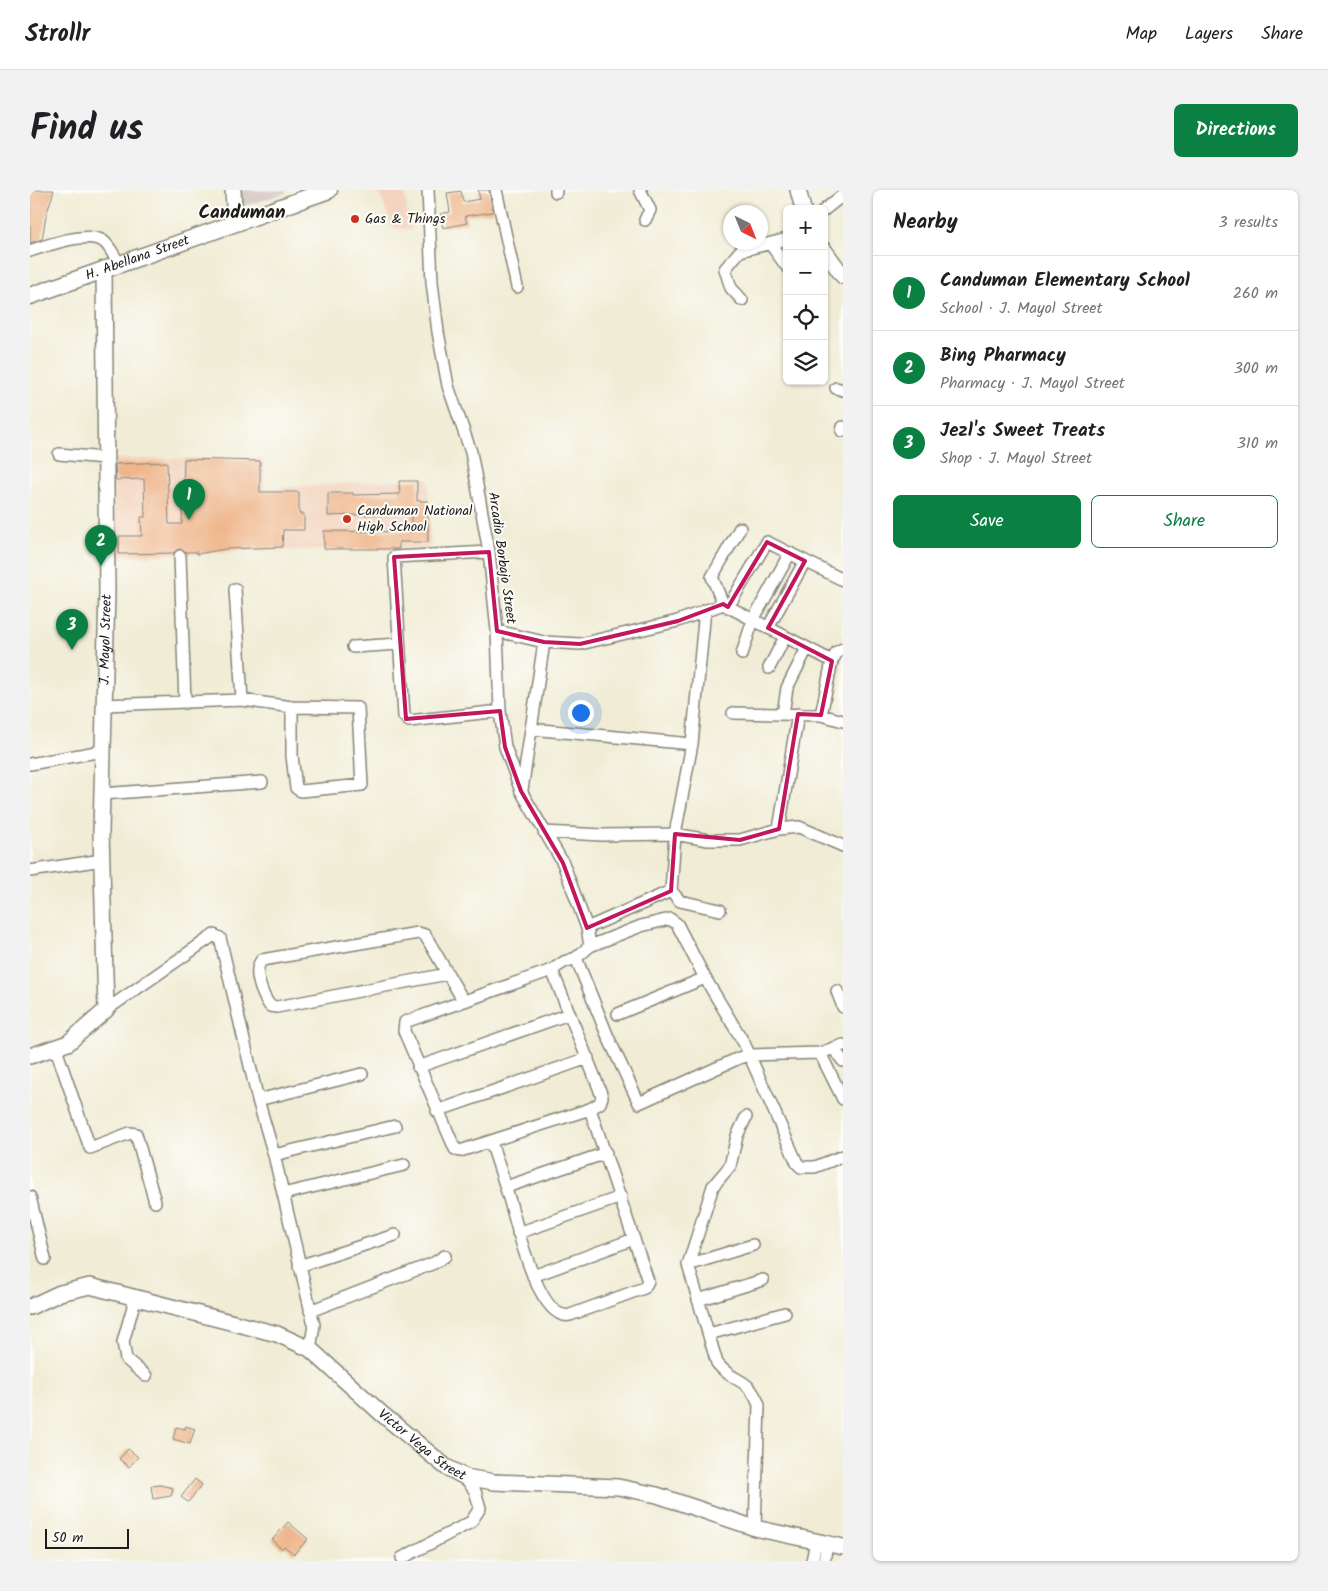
<!DOCTYPE html>
<html lang="en">
<head>
<meta charset="utf-8">
<style>
	body { margin:0; font-family:Kalam,sans-serif; background:#f2f2f2; color:#202124 }
	.controls { position:absolute; right:15px; top:15px; display:grid; overflow:hidden; border-radius:8px; box-shadow:0 1px 4px #0004 }
	.controls button { width:45px; height:45px; display:grid; place-items:center; padding:0; border:0; border-bottom:1px solid #e0e0e0; background:#fff; color:#202124; font:25px sans-serif }
	.compass { position:absolute; left:693px; top:15px; width:45px; height:45px; border-radius:50%; background:#fff; box-shadow:0 1px 4px #0004; rotate:137deg }
	.scale { position:absolute; left:15px; bottom:12px; width:84px; box-sizing:border-box; padding-left:5px; border:2px solid #1c1c1c; border-top:0; font-size:14px; line-height:18px; white-space:nowrap; color:#1c1c1c; -webkit-text-stroke:4px #fdfcf7; paint-order:stroke }
	.you { position:absolute; left:550px; top:522px; width:18px; height:18px; margin:-12px; border:4px solid #fff; border-radius:50%; background:#1a73e8; box-shadow:0 0 0 8px #1a73e833 }
	.badge { display:grid; place-items:center; width:32px; height:32px; border-radius:50%; background:#0b8043; color:#fff; font-size:16px; font-weight:700 }
	.pin { position:absolute; translate:-50% -41px; filter:drop-shadow(0 1px 2px #0008) }
	.pin::after { content:''; position:absolute; top:26px; width:18px; height:15px; background:inherit; clip-path:polygon(0 0,100% 0,50% 100%) }
	.list { margin:0; padding:0; list-style:none }
	h2 { display:flex; justify-content:space-between; align-items:center; height:65px; margin:0; padding:0 20px; font-size:21px }
	h2 small { font-size:16px; font-weight:400; color:#757577 }
	.list li { display:grid; grid-template-columns:32px 1fr auto; gap:15px; align-items:center; box-sizing:border-box; height:75px; padding:0 20px; border-top:1px solid #e0e0e0 }
	.list b { display:block; font-size:19px; white-space:nowrap }
	.list p { margin:0; font-size:16px; white-space:nowrap; color:#757577 }
	.list em { font-size:16px; font-style:normal; color:#757577 }
	.actions { display:flex; gap:10px; padding:15px 20px }
	.actions a { flex:1; padding:11px 0; border:1px solid #0b8043; border-radius:8px; text-align:center; font-size:18px; color:#0b8043 }
	.actions .main { background:#0b8043; color:#fff }
	.icon { flex:none; width:28px; height:28px; fill:none; stroke:currentColor; stroke-width:2; stroke-linecap:round; stroke-linejoin:round }
	.map { position:relative; flex:none; width:813px; height:1371px; overflow:hidden; border-radius:8px }
	header { display:flex; align-items:center; gap:30px; box-sizing:border-box; height:70px; padding:0 25px; background:#fff; border-bottom:1px solid #e0e0e0 }
	header strong { font-size:24px }
	nav { display:flex; gap:28px; margin-inline-start:auto; font-size:18px }
	.intro { display:flex; align-items:center; justify-content:space-between; box-sizing:border-box; height:120px; padding:0 30px }
	h1 { margin:0; font-size:35px }
	.button { padding:12px 22px; border-radius:8px; background:#0b8043; color:#fff; font-size:18px; font-weight:700 }
	main { display:flex; gap:30px; padding:0 30px }
	aside { flex:1; background:#fff; border-radius:8px; box-shadow:0 1px 4px #0004 }
	.map>svg:first-child { display:block }
	.built { fill:#f3d4bf }
	.industrial { fill:#cfc0bb }
	.building { fill:#efb68b }
	.lines { fill:none; stroke-linecap:round; stroke-linejoin:round }
	.minor-casing { stroke:#868478; stroke-width:14 }
	.tertiary-casing { stroke:#868478; stroke-width:18 }
	.secondary-casing { stroke:#868478; stroke-width:19 }
	.minor { stroke:#fff; stroke-width:11 }
	.tertiary { stroke:#fff; stroke-width:15 }
	.secondary { stroke:#fff; stroke-width:16 }
	.marked { fill:none; stroke:#c2185b; stroke-width:4; stroke-linejoin:round }
	.poi-dot { fill:#c8321e; stroke:#fdfcf7; stroke-width:2 }
	.labels { text-anchor:middle; dominant-baseline:central; stroke-width:4; stroke-linejoin:round; paint-order:stroke }
	.poi-label { font-size:14px; fill:#1c1c1c; stroke:#fdfcf7; text-anchor:start }
	.street-label { font-size:14px; fill:#1c1c1c; stroke:#fdfcf7 }
	.district-label { font-size:19px; font-weight:bold; fill:#1c1c1c; stroke:#fdfcf7 }
</style>
</head>
<body>
<header>
<strong>Strollr</strong>
<nav><a>Map</a><a>Layers</a><a>Share</a></nav>
</header>
<div class="intro"><h1>Find us</h1><a class="button">Directions</a></div>
<main>
<div class="map">
<svg width="813" height="1371" viewBox="0 0 813 1371">
	<rect width="100%" height="100%" fill="#fdfcf7"/>
	<filter id="ink" filterUnits="userSpaceOnUse"><feTurbulence type="fractalNoise" baseFrequency=".02" numOctaves="2"/><feDisplacementMap in="SourceGraphic" scale="10" xChannelSelector="R" yChannelSelector="G"/><feConvolveMatrix kernelMatrix="1 2 1 2 8 2 1 2 1" color-interpolation-filters="sRGB"/></filter>
	<filter id="wash" filterUnits="userSpaceOnUse"><feTurbulence type="fractalNoise" baseFrequency=".0096" numOctaves="4" result="noise"/><feDisplacementMap in="SourceGraphic" scale="20" xChannelSelector="R" yChannelSelector="G"/><feGaussianBlur stdDeviation="1.12" result="paint"/><feColorMatrix in="noise" values="0 0 0 0 0 0 0 0 0 0 0 0 0 0 0 0 0 1.4 0 .05"/><feComposite in="paint" operator="in"/></filter>
	<g filter="url(#wash)">
		<rect width="100%" height="100%" fill="#f0ecd5"/>
		<!-- built -->
		<path class="built" d="M349,0h25l7,40 -19,-2z
			M234,268v31l164,-11 3,70 -175,3 -141,7 -3,-99z"/>
		<!-- industrial -->
		<path class="industrial" d="M210,0h46v3l-45,14z"/>
		<g id="blocks">
			<!-- building -->
			<path class="building" d="M0,0h24l-8,26 -4,23 -12,4z
				M448,0h11l4,22 -28,4 2,7 -24,5 -3,-14 10,-2 -3,-19 14,-2 2,11 17,-3z
				M154,269l76,2v31h39v22h5v16h-21l-1,17 -56,2 -29,5v-2h-11l-7,-3 -6,4 -54,1v-18h23l-1,-19h4l-1,-38 -28,1 -1,-16 52,-2 2,62h13z
				M369,291h18v20h11v41h-29v7h-75v-18l87,1v-19l-83,3v-23h25v2l47,-1z
				M156,1236l9,3 -5,15 -17,-5 3,-12 9,2z
				M98,1259l10,8 -9,10 -10,-8z
				M165,1289l7,6 -14,17 -7,-5z
				M130,1295l13,3 -2,8 -18,3 -2,-13z
				M258,1332l20,17 -14,15 -10,-8 -2,3 -10,-9z"/>
		</g>
	</g>
	<g filter="url(#ink)">
		<use href="#blocks" fill-opacity="0" stroke="#868478" stroke-width="1"/>
		<g class="lines">
			<!-- minor casing -->
			<g class="minor-casing">
				<path id="minor" d="M398,0l4,92 6,50 10,54 23,66 18,100 8,79 3,80 5,36 16,44 42,72 24,65 3,18
					M466,0l21,97
					M526,0v2
					M610,0l10,20 -5,10
					M794,20l19,-15
					M741,55l16,22
					M0,61c17,-6 57,-20 73,-10 7,5 11,15 16,23
					M712,110l-11,-12 -6,-19 15,-18 47,-12
					M806,198l7,2
					M812,241l1,-4
					M29,264l46,4
					M459,362l-95,5 10,159 5,5 91,-10
					M150,366l5,147
					M205,399l7,111
					M693,414l-11,-27 28,-49
					M698,417l39,-65 76,38
					M675,420l-13,134 -17,90 -4,57 9,10 40,9
					M738,438l37,-67
					M467,441l47,11 36,2 98,-23 45,-17 109,57 -11,54
					M323,457l46,-3
					M712,464l11,-34 37,-67
					M802,471l5,-9 6,-3
					M739,478l16,-31
					M73,515l139,-5 50,7 66,1 4,77 -61,6 -5,-3 -4,-32v-49
					M703,523l88,2 22,6
					M753,524l4,-26 20,-40
					M501,539l161,15
					M0,574l72,-13
					M492,600l22,-148
					M72,604l160,-12
					M749,639l19,-115
					M514,642l59,3 72,-1 33,6h32l39,-11 20,-2 44,19
					M0,681l72,-11
					M557,738l84,-37
					M546,768l32,79 31,66 100,-45 10,-3 71,-2 23,-8
					M522,780l47,118 3,9 -2,6 -10,6 -130,42 -5,-2 -51,-118 1,-9 147,-52 12,-8 12,-4 14,-12 51,-20 29,-7 7,5 28,54 39,65 53,120 4,4h14l28,-11
					M417,784l-170,33 -7,-1c-8,-11 -18,-36 -8,-46l156,-27 7,2 38,65
					M807,801l6,16
					M76,820l108,-75 6,3 38,162 16,55 40,170 -4,24
					M588,824l87,-36
					M803,858l10,13
					M26,859l34,99 40,-15 6,1 19,68
					M790,863l23,46
					M388,877l151,-53
					M228,910l104,-26
					M407,921l151,-53
					M716,927l-9,19 -7,30 -17,20 -25,79 29,98c17,22 30,11 42,42l-4,123
					M461,952c7,21 14,42 20,63 6,21 28,117 59,110l74,-27 4,-7 -58,-172
					M244,965l121,-29
					M476,997l100,-34
					M253,1004l121,-29
					M0,1007l15,62
					M488,1043l103,-36
					M658,1075l65,-20
					M269,1076l96,-31
					M503,1086l101,-37
					M106,1106l-13,46 3,17 20,17
					M668,1110l65,-20
					M280,1121l124,-48 11,-7
					M679,1144l76,-21
					M372,1368l69,-36 9,-14 -5,-17 -10,-14
					M782,1371l4,-19
					M794,1371l3,-17"/>
			</g>
			<!-- tertiary casing -->
			<g class="tertiary-casing">
				<g id="tertiary">
					<path d="M203,0l2,33"/>
					<path d="M768,0l5,19"/>
					<path d="M794,60l19,26"/>
					<path id="s1" d="M0,866l38,-13 38,-33 -5,-178 6,-241 -3,-322"/>
					<path id="s2" d="M0,1117l30,-14 30,-7 187,48 33,15 72,65 64,53 19,10 29,5 124,5 39,8 98,33 88,19"/>
				</g>
			</g>
			<!-- secondary casing -->
			<g class="secondary-casing">
				<g id="secondary">
					<path id="s3" d="M0,106l299,-106"/>
				</g>
			</g>
			<!-- minor -->
			<use href="#minor" class="minor"/>
			<!-- tertiary -->
			<use href="#tertiary" class="tertiary"/>
			<!-- secondary -->
			<use href="#secondary" class="secondary"/>
		</g>
	</g>
	<!-- marked area -->
	<path class="marked" d="M737,352l38,19 -37,67 64,33 -11,54 -23,-1 -19,115 -39,11 -65,-6 -4,57 -84,37 -24,-65 -42,-72 -16,-44 -5,-36 -94,8 -12,-162 95,-5 8,79 47,11 36,2 98,-23 45,-17 5,3z"/>
	<!-- markers -->
	<g class="poi-dot">
		<circle cx="325" cy="29" r="5"/>
		<circle cx="317" cy="329" r="5"/>
	</g>
	<g class="labels">
		<!-- poi labels -->
		<g class="poi-label">
			<text x="335" y="29">Gas &amp; Things</text>
			<text x="327" y="321">Canduman National<tspan x="327" dy="16">High School</tspan></text>
		</g>
		<!-- street labels -->
		<g class="street-label">
			<text stroke="none"><textPath href="#s3" startOffset="114">H. Abellana Street</textPath></text>
			<text transform="translate(472 368) rotate(82)">Arcadio Borbajo Street</text>
			<text stroke="none"><textPath href="#s1" startOffset="461">J. Mayol Street</textPath></text>
			<text stroke="none"><textPath href="#s2" startOffset="441">Victor Vega Street</textPath></text>
		</g>
		<!-- district labels -->
		<g class="district-label">
			<text x="212" y="23">Canduman</text>
		</g>
	</g>
</svg>
<div class="controls">
<button>+</button>
<button>−</button>
<button><svg class="icon" aria-label="locate" viewBox="0 0 24 24"><circle cx="12" cy="12" r="6"/><path d="M12 2v4M12 18v4M2 12h4M18 12h4"/></svg></button>
<button><svg class="icon" aria-label="layers" viewBox="0 0 24 24"><path d="M12 4l9 5-9 5-9-5zM3 14l9 5 9-5"/></svg></button>
</div>
<svg class="compass" viewBox="-18 -18 36 36"><path d="M0-13l5 13h-10z" fill="#e53935"/><path d="M0 13l5-13h-10z" fill="#757577"/></svg>
<div class="scale">50 m</div>
<div class="you"></div>
<div class="pin badge" style="left:159px;top:330px">1</div>
<div class="pin badge" style="left:71px;top:376px">2</div>
<div class="pin badge" style="left:42px;top:460px">3</div>
</div>
<aside>
<h2>Nearby<small>3 results</small></h2>
<ul class="list">
<li><span class="badge">1</span><div><b>Canduman Elementary School</b><p>School · J. Mayol Street</p></div><em>260 m</em></li>
<li><span class="badge">2</span><div><b>Bing Pharmacy</b><p>Pharmacy · J. Mayol Street</p></div><em>300 m</em></li>
<li><span class="badge">3</span><div><b>Jezl's Sweet Treats</b><p>Shop · J. Mayol Street</p></div><em>310 m</em></li>
</ul>
<div class="actions"><a class="main">Save</a><a>Share</a></div>
</aside>
</main>
</body>
</html>
